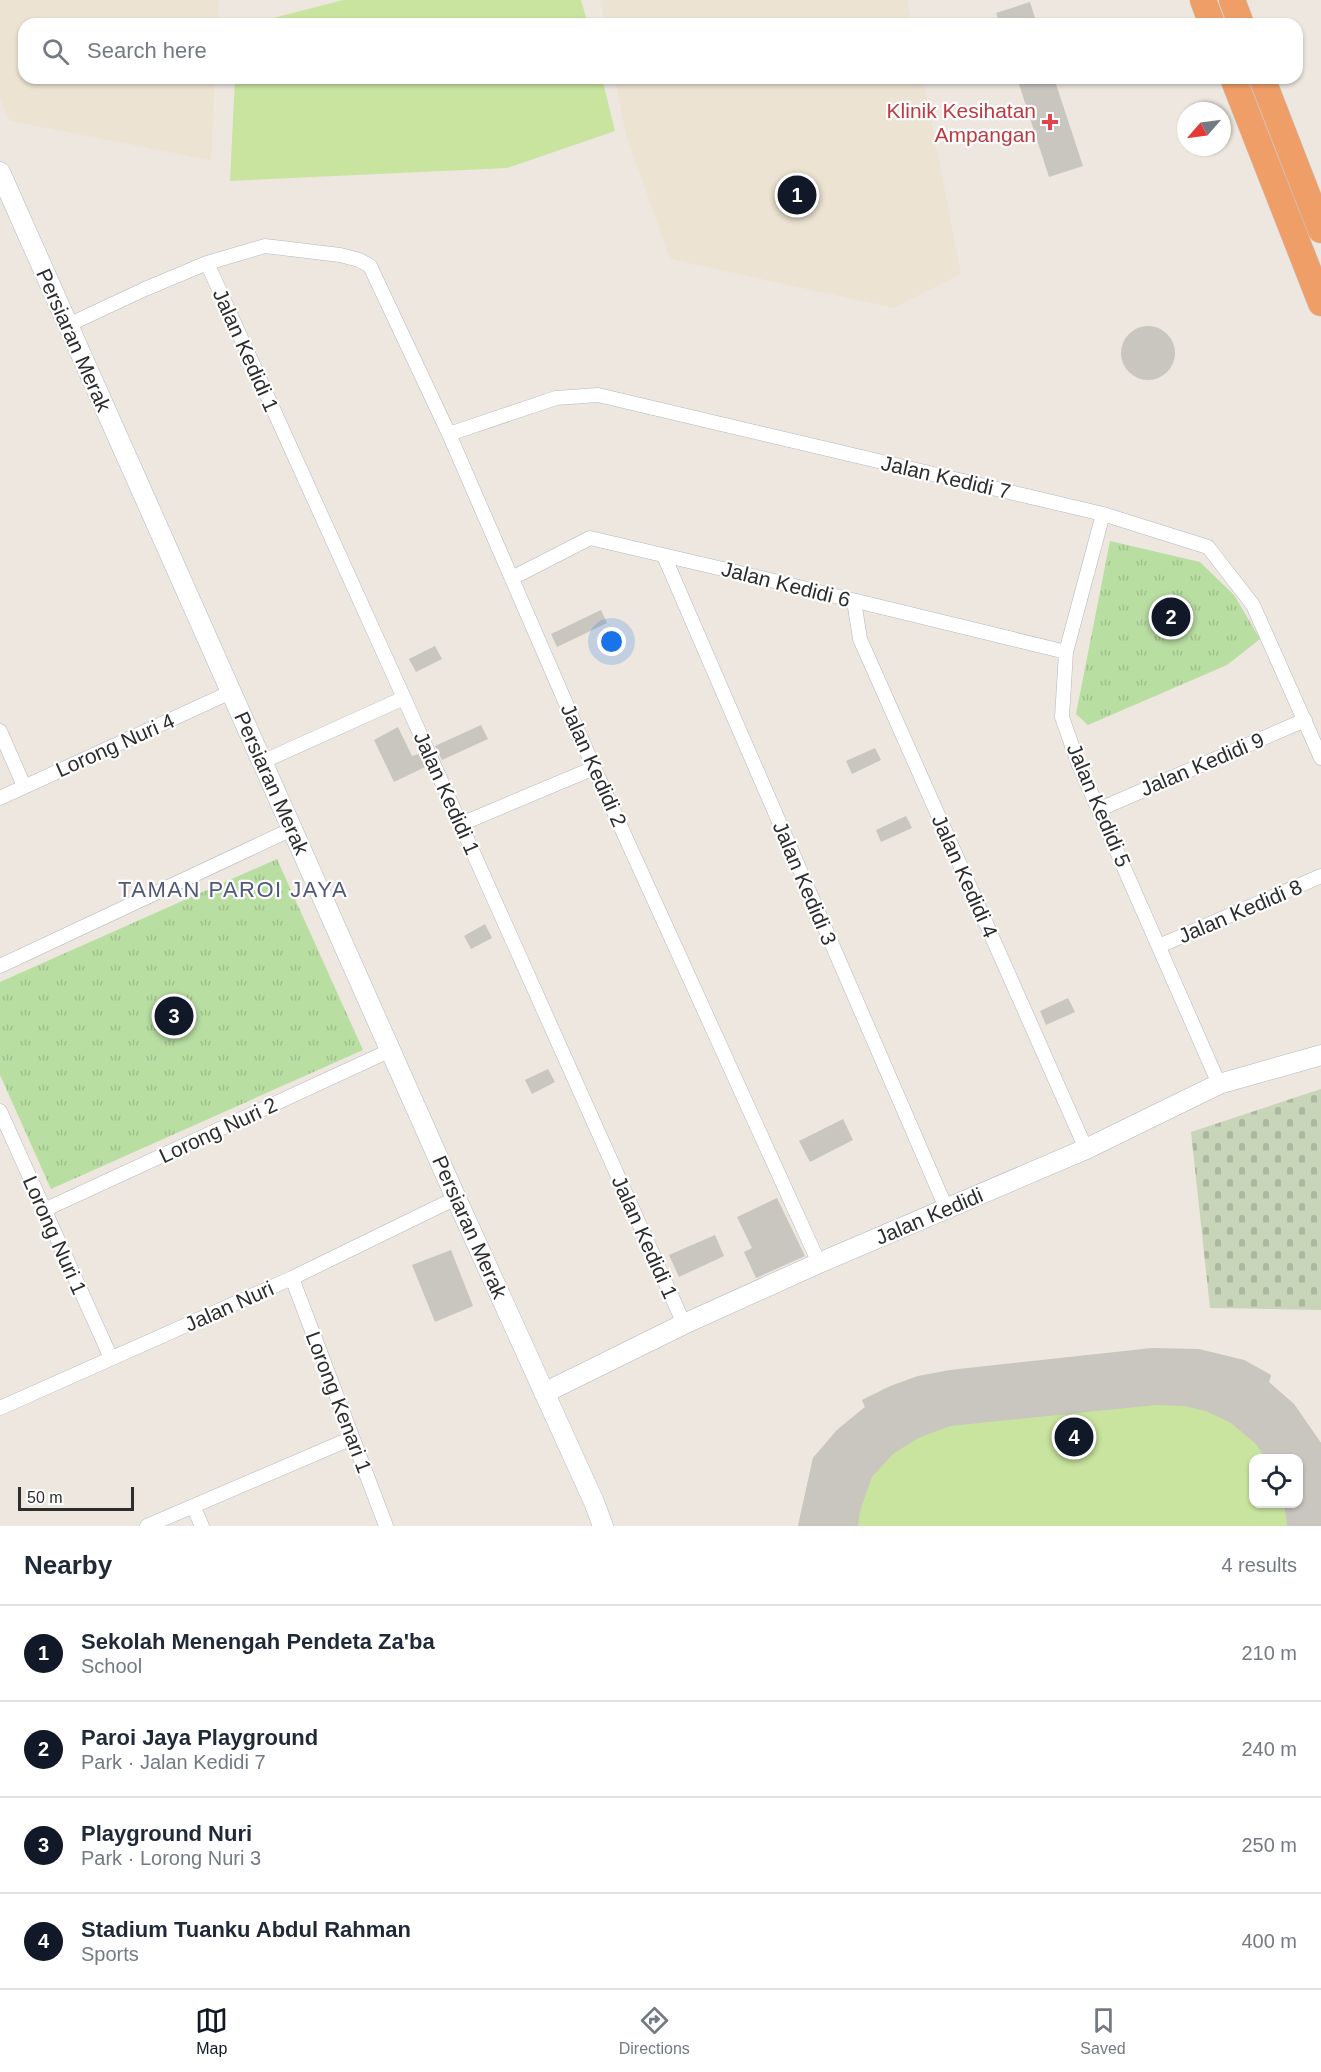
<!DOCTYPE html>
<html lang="en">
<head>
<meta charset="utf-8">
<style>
	body { margin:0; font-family:Arial,sans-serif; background:#f6f6f7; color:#1f2937 }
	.controls { position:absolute; right:18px; bottom:18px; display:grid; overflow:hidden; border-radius:12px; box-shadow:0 2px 4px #0004 }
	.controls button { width:54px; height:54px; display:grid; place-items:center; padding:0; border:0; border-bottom:2px solid #e0e1e3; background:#fff; color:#1f2937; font:30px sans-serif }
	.compass { position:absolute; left:1177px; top:102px; width:54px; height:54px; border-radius:50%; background:#fff; box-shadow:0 2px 4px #0004; rotate:242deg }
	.scale { position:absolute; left:18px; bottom:15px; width:116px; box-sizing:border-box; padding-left:6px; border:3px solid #2d2d2d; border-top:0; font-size:16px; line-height:21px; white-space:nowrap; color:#2d2d2d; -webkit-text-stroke:4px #fff; paint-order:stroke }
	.you { position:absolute; left:612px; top:642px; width:21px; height:21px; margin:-15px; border:4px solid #fff; border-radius:50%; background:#1a73e8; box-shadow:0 0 0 9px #1a73e833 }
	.badge { display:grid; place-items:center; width:39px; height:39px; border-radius:50%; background:#111827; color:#fff; font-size:20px; font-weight:700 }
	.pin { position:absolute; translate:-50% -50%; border:3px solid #fff; box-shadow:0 2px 6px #0006 }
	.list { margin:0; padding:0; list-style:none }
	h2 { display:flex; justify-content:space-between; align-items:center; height:78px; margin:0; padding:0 24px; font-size:26px }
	h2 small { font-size:20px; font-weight:400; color:#747a83 }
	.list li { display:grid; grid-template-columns:39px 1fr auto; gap:18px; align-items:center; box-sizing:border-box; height:96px; padding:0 24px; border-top:2px solid #e0e1e3 }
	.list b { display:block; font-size:22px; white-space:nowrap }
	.list p { margin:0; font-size:20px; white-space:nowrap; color:#747a83 }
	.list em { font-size:20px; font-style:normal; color:#747a83 }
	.icon { flex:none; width:33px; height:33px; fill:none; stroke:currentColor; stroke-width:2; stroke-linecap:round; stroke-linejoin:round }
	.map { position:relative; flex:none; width:1321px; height:1526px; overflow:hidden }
	.search { position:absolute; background:#fff; box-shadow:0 2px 4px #0004; left:18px; right:18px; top:18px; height:66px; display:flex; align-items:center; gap:15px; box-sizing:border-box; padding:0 21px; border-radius:18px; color:#747a83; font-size:22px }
	.sheet { height:462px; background:#fff }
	nav { display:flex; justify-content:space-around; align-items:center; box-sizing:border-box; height:84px; border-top:2px solid #e0e1e3; background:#fff; font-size:16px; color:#747a83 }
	nav a { display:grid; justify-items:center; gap:3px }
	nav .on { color:#111827 }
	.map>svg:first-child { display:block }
	.education { fill:#ece3d2 }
	.cemetery { fill:url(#cemetery-stones) }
	.park { fill:url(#park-tufts) }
	.pitch { fill:#c9e49f; fill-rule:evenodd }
	.building { fill:#c9c5bf }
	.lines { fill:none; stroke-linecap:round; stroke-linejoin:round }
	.street-casing { stroke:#b4b7bf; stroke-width:15 }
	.secondary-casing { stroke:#b4b7bf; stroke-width:21 }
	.highway-casing { stroke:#c8c8c8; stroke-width:27 }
	.street { stroke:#fff; stroke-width:14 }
	.secondary { stroke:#fff; stroke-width:20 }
	.highway { stroke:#f09e68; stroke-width:26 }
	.health-dot { fill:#e0444e; stroke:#fff; stroke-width:2 }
	.labels { text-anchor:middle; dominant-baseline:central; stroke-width:4.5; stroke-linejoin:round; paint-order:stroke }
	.health-label { font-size:21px; fill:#be3a42; stroke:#fff; text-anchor:end }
	.street-label { font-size:21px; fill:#2d2d2d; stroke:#fff }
	.neighbourhood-label { font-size:22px; letter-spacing:1.5px; fill:#51597a; stroke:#fff }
</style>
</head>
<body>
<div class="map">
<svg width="1321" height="1526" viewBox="0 0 1321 1526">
	<defs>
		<pattern id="cemetery-stones" width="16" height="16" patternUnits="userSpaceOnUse" patternTransform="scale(1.5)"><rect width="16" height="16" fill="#c8d5b9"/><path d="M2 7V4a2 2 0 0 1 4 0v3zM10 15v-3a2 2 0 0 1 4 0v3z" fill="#acb79f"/></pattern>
		<pattern id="park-tufts" width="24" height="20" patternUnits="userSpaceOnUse" patternTransform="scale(1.5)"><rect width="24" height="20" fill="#b9dea2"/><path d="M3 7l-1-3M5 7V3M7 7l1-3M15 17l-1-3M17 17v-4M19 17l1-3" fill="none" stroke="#9fbf8c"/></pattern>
	</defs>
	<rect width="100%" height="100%" fill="#ede7e0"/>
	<!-- education -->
	<path class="education" d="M0,0h219l-1,24h-194v54h191l-4,82 -201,-39 -10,-22z
		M600,0h307l5,24h-308z
		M615,78h308l38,196 -67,34 -224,-49 -45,-127z"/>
	<!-- cemetery -->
	<path class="cemetery" d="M1321,1089v221l-111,-2 -19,-176z"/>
	<!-- park -->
	<path class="park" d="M1110,541l90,21 34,33 26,44 -33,26 -139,60 -12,-11z
		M277,859l86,191 -312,139 -51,-114v-93z"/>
	<!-- pitch -->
	<path class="pitch" d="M343,0h238l7,24h-338z
		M235,78h367l13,53 -108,37 -277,13z
		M1244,1360l27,15 -2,8 25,21 27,39v83h-523l15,-68 24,-28 28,-23 -3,-7 28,-14 28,-10zM1254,1458h44v46h-44z"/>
	<!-- building -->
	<path class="building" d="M1030,2l7,22h-37l-4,-11z
		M1017,78h37l29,88 -34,11z
		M1121 353a27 27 0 1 1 54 0a27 27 0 1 1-54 0Z
		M601,610l6,13 -50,24 -6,-13z
		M435,646l7,13 -26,13 -7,-13z
		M481,725l7,14 -46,21 -7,-14z
		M398,727l14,29 7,-2 6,13 -31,15 -20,-42z
		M875,748l6,12 -29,14 -6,-13z
		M906,816l6,12 -31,14 -5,-12z
		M485,924l7,14 -21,11 -7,-13z
		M1068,998l7,14 -29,13 -6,-14z
		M548,1069l7,13 -23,12 -7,-14z
		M843,1119l10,21 -43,22 -11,-21z
		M777,1198l28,58 -49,22 -12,-26 8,-4 -15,-31z
		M715,1235l9,21 -45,21 -10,-22z
		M451,1250l22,56 -38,16 -23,-57z
		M1152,1348l47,1 45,11 27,15 -2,7 25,22 27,39v83h-34l-3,-23h15v-45h-34l-9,-14 -25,-21 -25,-12 -22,-5 -28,-1 -206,21 -32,12 -25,16 -21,23 -12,34 -2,15h-60l15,-68 24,-28 28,-23 -3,-7 29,-14 27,-10 32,-6z"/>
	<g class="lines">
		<!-- street casing -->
		<g class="street-casing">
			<path id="street" d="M207,263l197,435 280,626
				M68,325l77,-36 62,-26 58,-17 75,9 19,5 11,6 79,168 145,334 225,495
				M449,434l107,-36 42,-3 505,119 105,33 45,58 68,153
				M1103,514l-37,138 -4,65 16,46 141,321
				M664,556l283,654
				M512,578l78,-40 180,42 296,72
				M854,601l6,38 226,510
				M0,731l24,55
				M262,762l142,-64
				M0,798l231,-106
				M1100,809l205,-89
				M461,824l133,-56
				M1159,946l162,-70
				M0,966l292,-137
				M0,1111l111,247
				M44,1210l347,-160
				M292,1278l94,248
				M0,1408l292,-130 164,-80
				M193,1506l9,20
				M147,1526l205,-88"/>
		</g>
		<!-- secondary casing -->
		<g class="secondary-casing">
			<path id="secondary" d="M0,172l456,1026 138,304 9,24
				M544,1393l140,-69 135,-61 267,-114 133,-65 102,-29"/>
		</g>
		<!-- highway casing -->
		<g class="highway-casing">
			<path id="highway" d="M1203,0l9,24
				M1232,0l9,24
				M1233,78l88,225
				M1262,78l59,152"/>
		</g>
		<!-- street -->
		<use href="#street" class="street"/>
		<!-- secondary -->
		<use href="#secondary" class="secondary"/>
		<!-- highway -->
		<use href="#highway" class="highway"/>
	</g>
	<!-- markers -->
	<path class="health-dot" d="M1047 113h6v6h6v6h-6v6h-6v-6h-6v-6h6z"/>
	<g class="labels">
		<!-- health labels -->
		<g class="health-label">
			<text x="1036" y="110">Klinik Kesihatan<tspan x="1036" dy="24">Ampangan</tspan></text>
		</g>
		<!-- street labels -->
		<g class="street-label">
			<text transform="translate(74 340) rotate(66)">Persiaran Merak</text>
			<text transform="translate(246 350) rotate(66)">Jalan Kedidi 1</text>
			<text transform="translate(946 477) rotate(13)">Jalan Kedidi 7</text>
			<text transform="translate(786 584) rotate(14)">Jalan Kedidi 6</text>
			<text transform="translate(115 745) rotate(-24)">Lorong Nuri 4</text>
			<text transform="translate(1202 764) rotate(-23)">Jalan Kedidi 9</text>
			<text transform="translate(594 765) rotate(66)">Jalan Kedidi 2</text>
			<text transform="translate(272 783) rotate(66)">Persiaran Merak</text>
			<text transform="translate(447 793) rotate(66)">Jalan Kedidi 1</text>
			<text transform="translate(1099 805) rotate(67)">Jalan Kedidi 5</text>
			<text transform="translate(965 876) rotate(66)">Jalan Kedidi 4</text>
			<text transform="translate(805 883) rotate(67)">Jalan Kedidi 3</text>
			<text transform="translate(1240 911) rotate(-23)">Jalan Kedidi 8</text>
			<text transform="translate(218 1130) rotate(-25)">Lorong Nuri 2</text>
			<text transform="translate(929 1216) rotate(-23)">Jalan Kedidi</text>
			<text transform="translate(470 1227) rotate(66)">Persiaran Merak</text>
			<text transform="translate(55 1235) rotate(66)">Lorong Nuri 1</text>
			<text transform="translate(645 1237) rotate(66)">Jalan Kedidi 1</text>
			<text transform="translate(229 1306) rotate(-24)">Jalan Nuri</text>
			<text transform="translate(339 1402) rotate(69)">Lorong Kenari 1</text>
		</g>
		<!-- neighbourhood labels -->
		<g class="neighbourhood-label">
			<text x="233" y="889">TAMAN PAROI JAYA</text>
		</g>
	</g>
</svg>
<div class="controls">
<button><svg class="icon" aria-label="locate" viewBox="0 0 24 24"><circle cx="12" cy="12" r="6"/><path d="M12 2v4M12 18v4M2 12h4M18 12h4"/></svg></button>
</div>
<svg class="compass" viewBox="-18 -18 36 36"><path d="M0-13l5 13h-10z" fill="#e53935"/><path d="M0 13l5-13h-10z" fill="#747a83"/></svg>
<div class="scale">50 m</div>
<div class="you"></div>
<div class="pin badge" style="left:797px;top:195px">1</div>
<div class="pin badge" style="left:1171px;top:617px">2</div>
<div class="pin badge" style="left:174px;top:1016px">3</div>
<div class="pin badge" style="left:1074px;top:1437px">4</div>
<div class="search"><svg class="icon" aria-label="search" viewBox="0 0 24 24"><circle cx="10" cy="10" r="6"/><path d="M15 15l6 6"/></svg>Search here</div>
</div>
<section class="sheet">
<h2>Nearby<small>4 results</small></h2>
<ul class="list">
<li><span class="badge">1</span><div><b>Sekolah Menengah Pendeta Za'ba</b><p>School</p></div><em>210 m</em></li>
<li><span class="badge">2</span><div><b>Paroi Jaya Playground</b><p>Park · Jalan Kedidi 7</p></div><em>240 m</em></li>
<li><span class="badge">3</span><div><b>Playground Nuri</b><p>Park · Lorong Nuri 3</p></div><em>250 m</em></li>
<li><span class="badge">4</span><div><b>Stadium Tuanku Abdul Rahman</b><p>Sports</p></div><em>400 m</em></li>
</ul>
</section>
<nav>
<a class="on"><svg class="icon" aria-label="map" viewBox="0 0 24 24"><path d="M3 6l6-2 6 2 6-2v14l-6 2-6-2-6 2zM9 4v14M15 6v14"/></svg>Map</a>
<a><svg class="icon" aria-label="directions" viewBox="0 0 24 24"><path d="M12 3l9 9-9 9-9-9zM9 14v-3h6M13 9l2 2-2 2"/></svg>Directions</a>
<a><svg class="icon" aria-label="saved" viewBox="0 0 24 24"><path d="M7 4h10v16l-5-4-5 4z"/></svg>Saved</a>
</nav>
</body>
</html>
